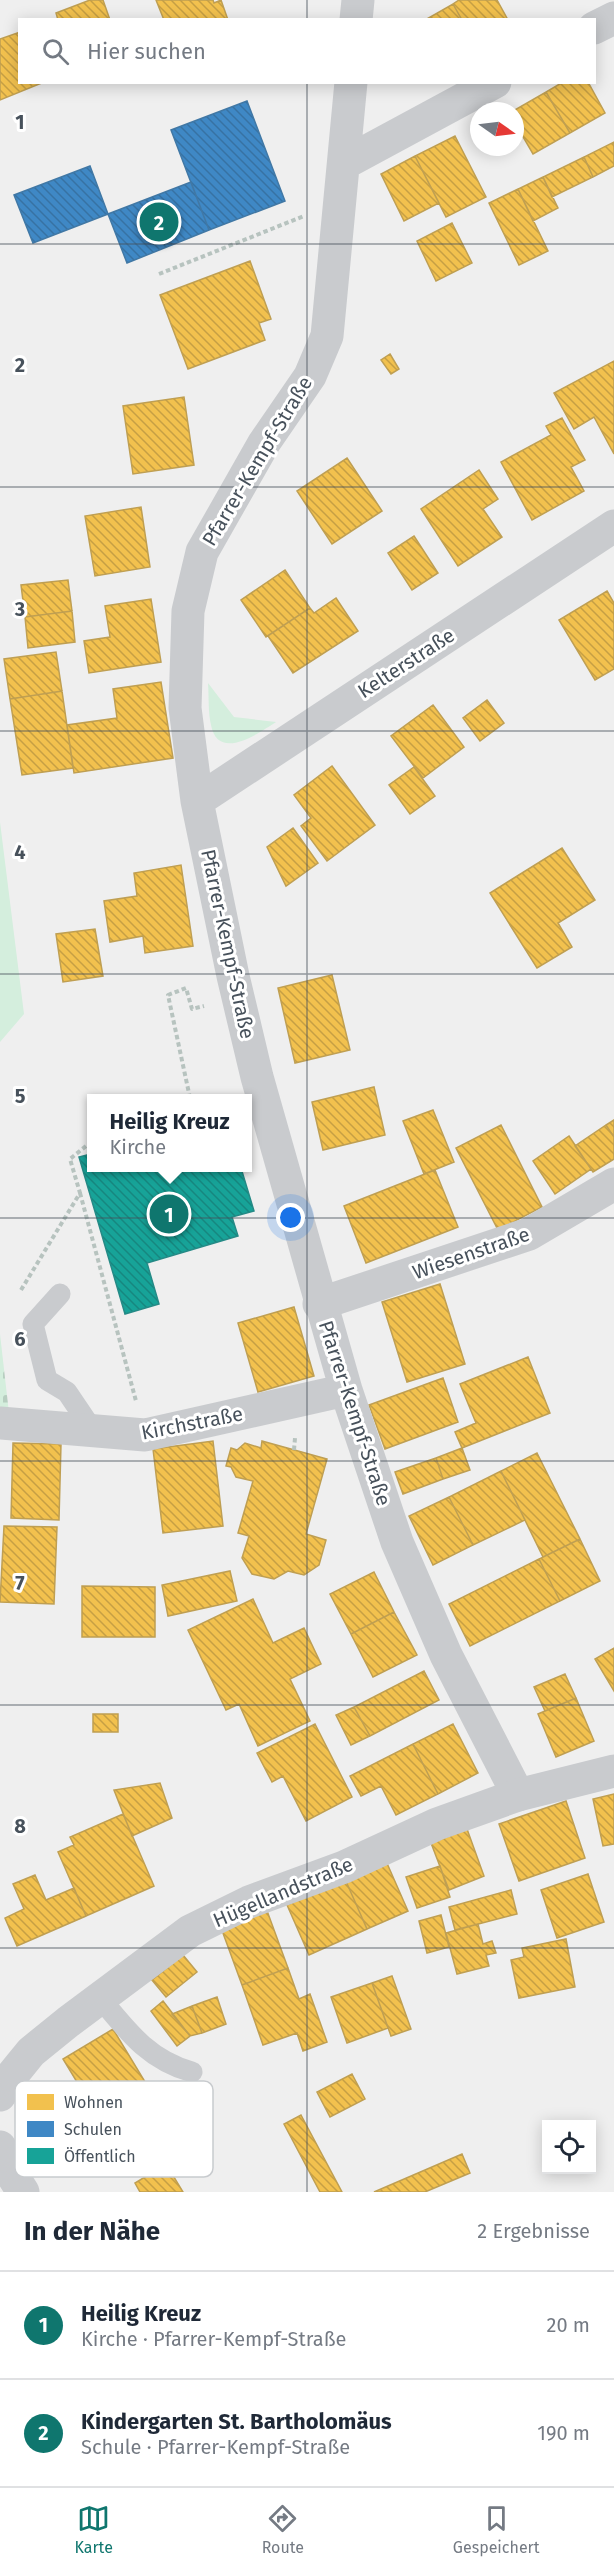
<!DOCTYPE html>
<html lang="de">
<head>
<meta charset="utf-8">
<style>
	body { margin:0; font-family:"Fira Sans",sans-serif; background:#f6f6f7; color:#1f2937 }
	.controls { position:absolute; right:18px; bottom:18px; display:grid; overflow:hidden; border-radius:0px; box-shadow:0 3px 15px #0003 }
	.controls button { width:54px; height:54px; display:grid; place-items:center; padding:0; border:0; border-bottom:2px solid #e0e1e3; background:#fff; color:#1f2937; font:30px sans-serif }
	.compass { position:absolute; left:470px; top:102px; width:54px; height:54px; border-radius:50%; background:#fff; box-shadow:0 3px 15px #0003; rotate:104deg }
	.you { position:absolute; left:291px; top:1218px; width:21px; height:21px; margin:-15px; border:4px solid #fff; border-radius:50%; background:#1a73e8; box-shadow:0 0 0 9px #1a73e833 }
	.badge { display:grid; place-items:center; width:39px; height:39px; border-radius:50%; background:#0f766e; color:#fff; font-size:20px; font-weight:700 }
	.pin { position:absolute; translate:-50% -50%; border:3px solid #fff; box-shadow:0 2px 6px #0006 }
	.popup { position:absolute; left:87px; top:1094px; width:165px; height:78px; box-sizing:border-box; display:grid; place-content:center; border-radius:0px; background:#fff; filter:drop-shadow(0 2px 4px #0005); font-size:20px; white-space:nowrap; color:#747a83 }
	.popup b { font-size:22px; color:#1f2937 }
	.popup::after { content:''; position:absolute; left:50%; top:100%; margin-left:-12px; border:12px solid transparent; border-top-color:#fff }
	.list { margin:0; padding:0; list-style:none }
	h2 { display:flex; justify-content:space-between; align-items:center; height:78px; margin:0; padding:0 24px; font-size:26px }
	h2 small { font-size:20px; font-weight:400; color:#747a83 }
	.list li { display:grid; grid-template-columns:39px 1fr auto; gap:18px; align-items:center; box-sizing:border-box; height:108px; padding:0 24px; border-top:2px solid #e0e1e3 }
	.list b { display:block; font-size:22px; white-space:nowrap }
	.list p { margin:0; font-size:20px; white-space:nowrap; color:#747a83 }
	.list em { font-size:20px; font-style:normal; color:#747a83 }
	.icon { flex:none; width:33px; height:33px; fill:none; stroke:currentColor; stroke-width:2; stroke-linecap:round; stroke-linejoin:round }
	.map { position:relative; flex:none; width:614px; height:2192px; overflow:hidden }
	.search { position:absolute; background:#fff; box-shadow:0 3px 15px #0003; left:18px; right:18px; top:18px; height:66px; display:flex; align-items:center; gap:15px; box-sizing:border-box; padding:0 21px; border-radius:0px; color:#747a83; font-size:22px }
	.sheet { height:294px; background:#fff }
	nav { display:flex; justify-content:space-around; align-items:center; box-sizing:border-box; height:84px; border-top:2px solid #e0e1e3; background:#fff; font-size:16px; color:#747a83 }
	nav a { display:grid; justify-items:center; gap:3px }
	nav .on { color:#0f766e }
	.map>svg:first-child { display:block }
	.green { fill:#d4eedd }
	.cemetery { fill:url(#cemetery-stones) }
	.homes { fill:url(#homes-back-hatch); stroke:#bf9f52; stroke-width:1.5 }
	.schools { fill:url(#schools-back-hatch); stroke:#4178a5; stroke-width:1.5 }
	.public { fill:url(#public-back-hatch); stroke:#258a86; stroke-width:1.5 }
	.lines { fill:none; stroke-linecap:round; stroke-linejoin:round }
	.path { stroke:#b7c3bf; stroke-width:4; stroke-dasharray:4.5 3; stroke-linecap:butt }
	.service { stroke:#c9cbce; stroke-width:21 }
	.minor { stroke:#c9cbce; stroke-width:33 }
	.tertiary { stroke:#c9cbce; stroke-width:33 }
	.grid { fill:none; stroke:#47515b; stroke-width:1.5; stroke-opacity:0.55 }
	.labels { text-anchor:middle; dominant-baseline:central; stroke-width:6; stroke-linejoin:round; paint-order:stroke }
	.street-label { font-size:20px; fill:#47515b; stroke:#fff }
	.key { fill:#fff; stroke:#c8cbce; stroke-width:1.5 }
	.key-label { font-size:16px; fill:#47515b }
	.grid-label { font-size:20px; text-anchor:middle; font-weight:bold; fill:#47515b; stroke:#fff; stroke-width:6; stroke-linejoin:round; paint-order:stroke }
</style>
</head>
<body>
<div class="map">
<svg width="614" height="2192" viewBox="0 0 614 2192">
	<defs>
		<pattern id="cemetery-stones" width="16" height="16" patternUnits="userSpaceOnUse" patternTransform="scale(1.5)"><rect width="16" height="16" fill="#d4eedd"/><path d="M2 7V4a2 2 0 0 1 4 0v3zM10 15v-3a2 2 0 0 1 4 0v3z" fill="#b7cec0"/></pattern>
		<pattern id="homes-back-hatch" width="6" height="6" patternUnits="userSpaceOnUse" patternTransform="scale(1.5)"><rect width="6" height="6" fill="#f2c14e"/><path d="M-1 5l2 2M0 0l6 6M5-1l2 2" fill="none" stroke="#c69f44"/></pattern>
		<pattern id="schools-back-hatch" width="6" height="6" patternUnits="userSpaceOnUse" patternTransform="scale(1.5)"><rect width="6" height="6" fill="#3f88c5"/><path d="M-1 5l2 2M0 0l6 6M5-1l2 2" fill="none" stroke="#3772a3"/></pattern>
		<pattern id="public-back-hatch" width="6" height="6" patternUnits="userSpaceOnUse" patternTransform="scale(1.5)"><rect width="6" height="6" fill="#17a398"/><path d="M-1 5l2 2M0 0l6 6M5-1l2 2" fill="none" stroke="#17877f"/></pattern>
	</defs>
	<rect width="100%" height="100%" fill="#efefef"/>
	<!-- green -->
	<path class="green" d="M208,683l26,34 42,5c-17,11 -58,40 -65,3 -3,-13 -2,-28 -3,-42z
		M0,822l24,192 -24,28z"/>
	<!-- cemetery -->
	<path class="cemetery" d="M0,1334l9,79 -9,-1z"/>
	<!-- homes -->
	<path class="homes" d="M90,0h13l7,20h-52l-2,-7z
		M156,0h57l1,3 7,-3 7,20h-64z
		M459,0h38l11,20h-46l-9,-16z
		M453,4l9,16h-37z
		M20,32v50h24l-44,18v-61z
		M563,82h25l17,31 -35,20 -24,-41z
		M546,92l24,41 -37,21 -18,-31v-12h-2z
		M455,136l31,61 -40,20 -31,-61z
		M614,142v24l-21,11 -9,-20z
		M415,156l24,47 -35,18 -23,-47z
		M584,157l9,20 -41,20 -9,-20z
		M543,177l15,31 -25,13 -15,-32z
		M518,189l30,62 -29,14 -30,-62z
		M452,223l20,40 -36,18 -19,-40z
		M250,261l21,58 -12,4 6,17 -77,29 -28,-74z
		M390,354l9,15 -8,5 -10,-14z
		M614,361v93l-20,-37 -20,12 -20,-36z
		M184,397l10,68 -61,9 -10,-68z
		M562,418l23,42 -14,7 13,24 -52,29 -31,-58 50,-27 -5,-9z
		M347,458l35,53 -50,33 -35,-53z
		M479,470l19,29 -15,10 19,28 -44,29 -37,-57z
		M141,507l9,60 -55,9 -10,-60z
		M414,536l24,37 -26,17 -24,-37z
		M285,570l25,38 -44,29 -25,-37z
		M68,580l4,31 -47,6 -4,-32z
		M607,591l7,12v66l-19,11 -36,-60z
		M336,598l22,33 -65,42 -25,-37 42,-28 4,5z
		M151,599l10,63 -72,11 -5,-32 26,-4 -5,-31z
		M72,611l3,31 -47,6 -3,-31z
		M56,652l6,39 -52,8 -6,-40z
		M161,682l12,76 -99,15 -7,-48 50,-7 -4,-29z
		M62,691l11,77 -51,7 -12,-76z
		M487,700l17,23 -24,18 -17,-23z
		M433,705l31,42 -41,31 -32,-42z
		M332,766l43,59 -48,36 -26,-35 10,-8 -17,-23z
		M414,767l21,29 -25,18 -21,-29z
		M293,828l25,35 -32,23 -19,-39z
		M562,848l33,52 -37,23 14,24 -35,21 -47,-75z
		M181,865l12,81 -48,7 -2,-17 -33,6 -6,-41 33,-5 -3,-23z
		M95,929l8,47 -40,6 -7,-48z
		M332,975l18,75 -55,13 -17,-75z
		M374,1087l11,48 -62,15 -11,-48z
		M433,1110l21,52 -30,12 -21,-53z
		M614,1120v17l-8,-12z
		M501,1125l41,82 -44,23 -42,-82z
		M606,1125l8,12v22l-21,13 -18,-26z
		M569,1136l22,33 -36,25 -22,-33z
		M435,1170l23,57 -92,36 -22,-57z
		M440,1284l25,80 -58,18 -25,-80z
		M294,1307l20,69 -56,16 -20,-69z
		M528,1357l22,56 -88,35 -7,-16 21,-9 -16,-39z
		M443,1378l15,44 -73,27 -16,-44z
		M213,1441l10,85 -60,7 -10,-84z
		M262,1441l65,18 -21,75 20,6 -7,25 -15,10 -16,-4 -14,8 -22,-5 -10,-16 7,-22 -11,-3 15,-52 -17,-4 -5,-10 -5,-1 5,-18 6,2 8,-7 16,5z
		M13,1443l48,1 -2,76 -48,-2z
		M462,1448l8,22 -27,9 -7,-21z
		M537,1453l43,86 -37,18 -42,-86z
		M436,1458l7,21 -40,15 -8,-22z
		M501,1471l24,49 -52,25 -24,-48z
		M449,1497l24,48 -40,20 -24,-49z
		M4,1526l53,1 -3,77 -54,-2z
		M580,1539l20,42 -40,20 -21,-42z
		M539,1559l21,42 -90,45 -21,-42z
		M230,1571l7,30 -69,15 -6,-31z
		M374,1572l20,40 -43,22 -21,-40z
		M82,1586l73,1v50h-73z
		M253,1599l20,44 31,-15 17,36 -31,15 20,42 -52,25 -19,-42 -13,6 -38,-80z
		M394,1612l23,43 -44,22 -22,-43z
		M614,1648v43l-19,-32z
		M424,1671l15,29 -69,36 -16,-29z
		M565,1674l11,24 -31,13 -11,-24z
		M576,1698l18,43 -38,16 -18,-43z
		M354,1707l16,29 -19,9 -15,-30z
		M93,1714h25v18h-25z
		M315,1724l37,73 -46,24 -23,-45 -11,6 -15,-29z
		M453,1724l25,49 -40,21 -25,-50z
		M413,1744l25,50 -42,21 -15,-29 -20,10 -11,-20z
		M160,1783l12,35 -40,18 -18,-46z
		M614,1794v50l-11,2 -10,-47z
		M566,1801l19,57 -66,23 -20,-57z
		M123,1814l31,72 -68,30 -28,-64 16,-7 -4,-8z
		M467,1829l17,47 -35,14 -18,-47z
		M386,1861l22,50 -41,18 -22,-50z
		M440,1866l10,31 -33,11 -11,-31z
		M588,1874l16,48 -47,16 -16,-48z
		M35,1875l11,25 28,-12 12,28 -69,30 -12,-28 19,-9 -11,-25z
		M345,1879l22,50 -58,26 -22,-50z
		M511,1890l6,24 -62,16 -6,-23z
		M266,1908l22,60 -46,17 -22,-60z
		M441,1915l8,32 -22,6 -8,-32z
		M478,1924l5,20 9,-3 4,12 -10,2 3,11 -32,8 -11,-41z
		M566,1939l9,48 -56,11 -8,-38 13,-3 -2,-9z
		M183,1955l14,17 -31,25 -14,-17z
		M288,1968l11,31 11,-5 17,48 -24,9 -6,-18 -34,12 -21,-60z
		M392,1976l19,53 -20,7 -19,-53z
		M372,1983l16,45 -41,15 -16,-46z
		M217,1997l9,27 -24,9 -10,-27z
		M163,2001l27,35 -13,10 -26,-35z
		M192,2006l10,27 -12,3 -18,-22z
		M113,2029l40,66 -50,30 -40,-66z
		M352,2074l13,25 -35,18 -13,-25z
		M153,2095l20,34 -49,30 -21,-34z
		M199,2113l11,18 -26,16 -11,-18z
		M301,2115l41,77h-22l-36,-68z
		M462,2154l8,19 -45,19h-51z
		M166,2164l17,28h-43l-5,-9z"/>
	<!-- schools -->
	<path class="schools" d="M247,101l38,100 -76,29 -38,-100z
		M90,166l18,48 -75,29 -19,-48z
		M191,182l18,48 -82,33 -19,-49z"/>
	<!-- public -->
	<path class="public" d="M91,1154v14h150l13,43 -22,6 6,19 -91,27 12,41 -34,10 -46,-157z"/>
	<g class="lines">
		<!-- path -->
		<path class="path" d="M159,274l145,-58
			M190,1098l-22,-103 18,-7 6,21 12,-3
			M80,1193l56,208
			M21,1290l59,-97 -10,-34 21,-17
			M294,1450l1,-12"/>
		<!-- service -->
		<path class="service" d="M60,1294l-27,30 14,56 20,12 27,40
			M101,1999c27,33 48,61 91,73"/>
		<!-- minor -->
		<path class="minor" d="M356,20l2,-20
			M594,28l20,-10
			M351,82l-24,254 -17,40 -46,67 -62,109 -14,59 -3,97 12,93 36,175 24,101 89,313 51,152 49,113 72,140
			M345,163l150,-81
			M197,801l417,-275
			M319,1304l210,-70 85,-50
			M0,1423l145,12 201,-45"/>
		<!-- tertiary -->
		<path class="tertiary" d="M0,2095l10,-17 21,-26 37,-30 122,-91 59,-29 95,-35 93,-43 81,-29 96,-24
			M0,2147l6,18 17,27"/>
	</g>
	<!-- grid -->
	<path class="grid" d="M307,0v20M307,82v2110M0,244h614M0,487h614M0,731h614M0,974h614M0,1218h614M0,1461h614M0,1705h614M0,1948h614"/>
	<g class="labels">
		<!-- street labels -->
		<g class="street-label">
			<text transform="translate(257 461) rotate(-59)">Pfarrer-Kempf-Straße</text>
			<text transform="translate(406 663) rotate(-33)">Kelterstraße</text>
			<text transform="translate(228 944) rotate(78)">Pfarrer-Kempf-Straße</text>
			<text transform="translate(471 1253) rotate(-19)">Wiesenstraße</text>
			<text transform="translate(355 1413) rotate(72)">Pfarrer-Kempf-Straße</text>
			<text transform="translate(192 1423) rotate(-11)">Kirchstraße</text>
			<text transform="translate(283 1892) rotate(-23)">Hügellandstraße</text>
		</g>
	</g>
	<!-- legend -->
	<rect x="15" y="2081" width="198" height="96" rx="9" class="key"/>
	<rect x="27" y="2094" width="27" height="16" fill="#f2c14e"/>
	<rect x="27" y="2121" width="27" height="16" fill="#3f88c5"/>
	<rect x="27" y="2148" width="27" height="16" fill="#17a398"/>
	<g class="key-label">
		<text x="64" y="2108">Wohnen</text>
		<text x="64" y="2135">Schulen</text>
		<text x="64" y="2162">Öffentlich</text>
	</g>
	<g class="grid-label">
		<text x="20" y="129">1</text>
		<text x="20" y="372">2</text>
		<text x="20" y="616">3</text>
		<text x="20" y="859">4</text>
		<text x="20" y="1103">5</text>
		<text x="20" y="1346">6</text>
		<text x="20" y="1590">7</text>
		<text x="20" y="1833">8</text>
	</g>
</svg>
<div class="controls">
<button><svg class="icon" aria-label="locate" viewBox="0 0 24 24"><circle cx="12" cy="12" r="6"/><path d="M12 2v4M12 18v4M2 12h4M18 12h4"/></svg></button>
</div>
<svg class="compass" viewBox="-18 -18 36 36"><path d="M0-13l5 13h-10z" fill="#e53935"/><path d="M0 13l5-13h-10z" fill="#747a83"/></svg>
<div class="you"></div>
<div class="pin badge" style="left:169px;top:1214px">1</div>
<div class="popup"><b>Heilig Kreuz</b>Kirche</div>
<div class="pin badge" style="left:159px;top:222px">2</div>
<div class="search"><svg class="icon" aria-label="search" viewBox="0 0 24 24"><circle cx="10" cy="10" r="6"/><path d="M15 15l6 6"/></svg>Hier suchen</div>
</div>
<section class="sheet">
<h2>In der Nähe<small>2 Ergebnisse</small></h2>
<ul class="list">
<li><span class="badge">1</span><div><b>Heilig Kreuz</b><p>Kirche · Pfarrer-Kempf-Straße</p></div><em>20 m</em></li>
<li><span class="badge">2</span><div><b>Kindergarten St. Bartholomäus</b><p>Schule · Pfarrer-Kempf-Straße</p></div><em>190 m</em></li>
</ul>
</section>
<nav>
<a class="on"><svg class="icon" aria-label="map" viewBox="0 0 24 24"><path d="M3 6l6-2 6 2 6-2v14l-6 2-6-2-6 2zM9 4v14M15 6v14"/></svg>Karte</a>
<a><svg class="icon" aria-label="directions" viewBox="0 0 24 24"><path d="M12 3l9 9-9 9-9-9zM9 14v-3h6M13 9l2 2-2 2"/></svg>Route</a>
<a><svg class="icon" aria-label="saved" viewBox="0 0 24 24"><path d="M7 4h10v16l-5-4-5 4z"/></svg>Gespeichert</a>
</nav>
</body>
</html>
